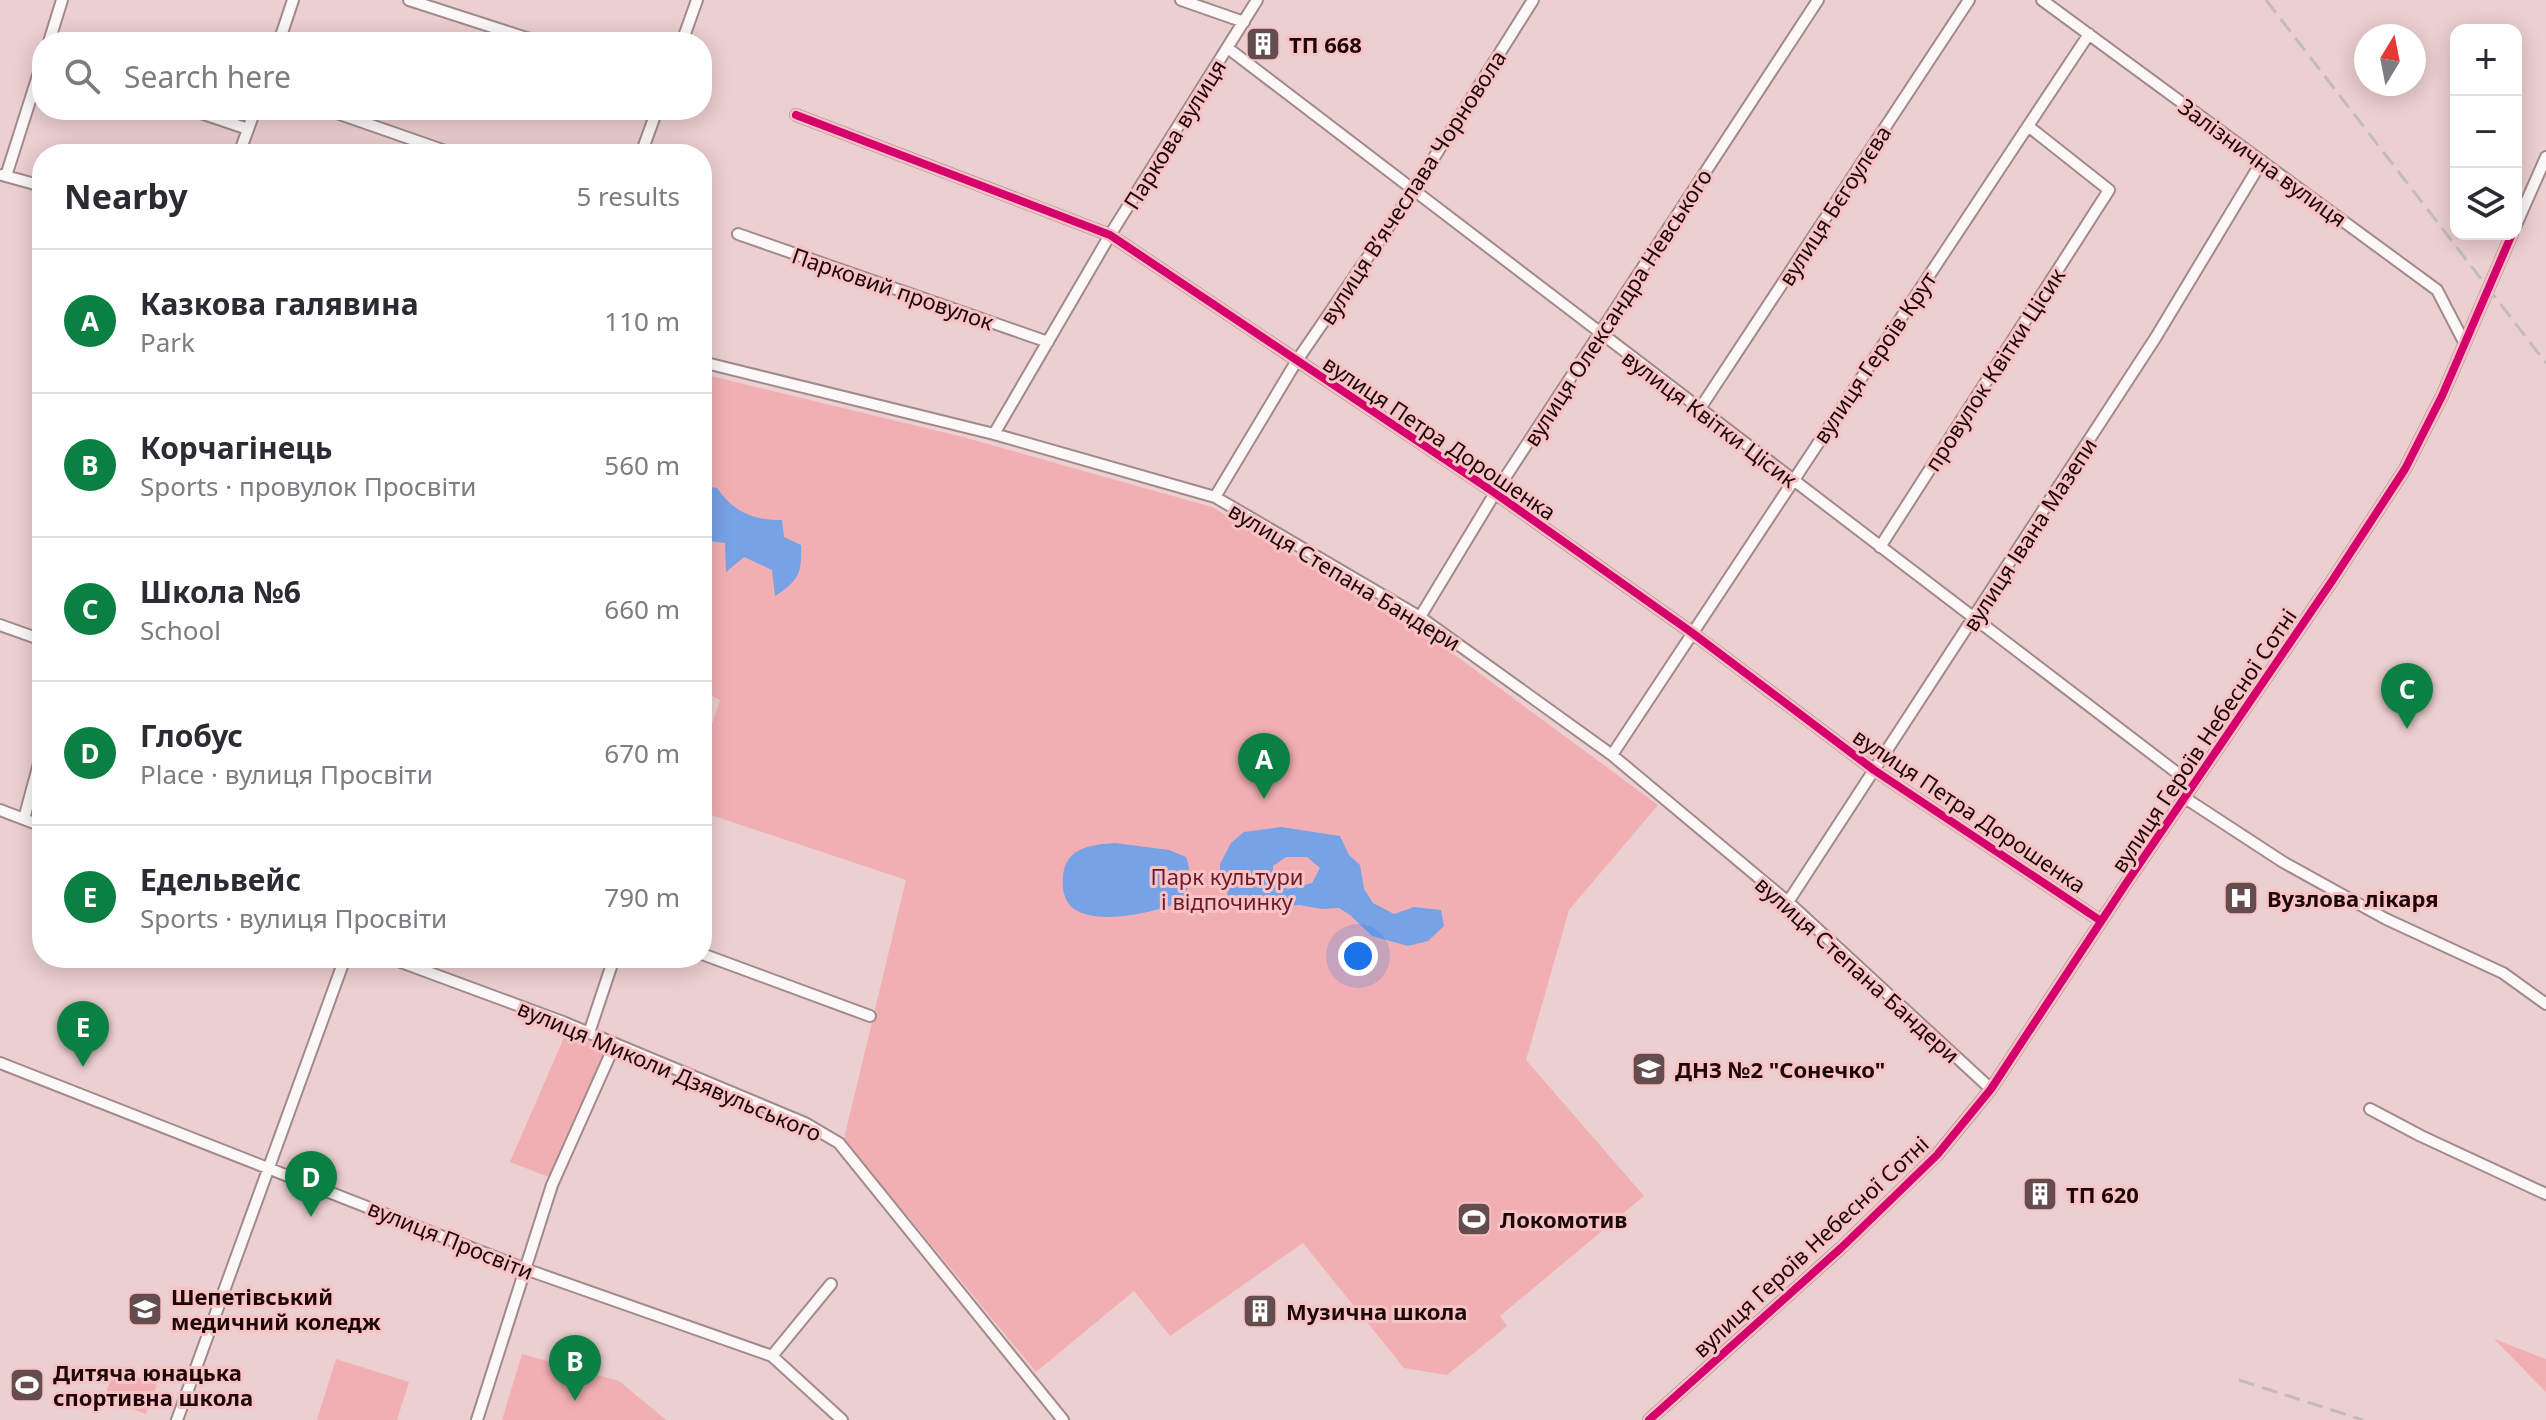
<!DOCTYPE html>
<html lang="en">
<head>
<meta charset="utf-8">
<style>
	body { margin:0; font-family:"Noto Sans",sans-serif; background:#f2f2f3; color:#2b2b33 }
	.controls { position:absolute; right:24px; top:24px; display:grid; overflow:hidden; border-radius:16px; box-shadow:0 4px 20px #0003 }
	.controls button { width:72px; height:72px; display:grid; place-items:center; padding:0; border:0; border-bottom:2px solid #e1e1e2; background:#fff; color:#2b2b33; font:40px sans-serif }
	.compass { position:absolute; left:2354px; top:24px; width:72px; height:72px; border-radius:50%; background:#fff; box-shadow:0 4px 20px #0003; rotate:10deg }
	.you { position:absolute; left:1358px; top:956px; width:28px; height:28px; margin:-20px; border:6px solid #fff; border-radius:50%; background:#1a73e8; box-shadow:0 0 0 12px #1a73e833 }
	.badge { display:grid; place-items:center; width:52px; height:52px; border-radius:50%; background:#0b8043; color:#fff; font-size:26px; font-weight:700 }
	.pin { position:absolute; translate:-50% -66px; filter:drop-shadow(0 2px 4px #0008) }
	.pin::after { content:''; position:absolute; top:42px; width:28px; height:24px; background:inherit; clip-path:polygon(0 0,100% 0,50% 100%) }
	.list { margin:0; padding:0; list-style:none }
	h2 { display:flex; justify-content:space-between; align-items:center; height:104px; margin:0; padding:0 32px; font-size:34px }
	h2 small { font-size:26px; font-weight:400; color:#7c7c81 }
	.list li { display:grid; grid-template-columns:52px 1fr auto; gap:24px; align-items:center; box-sizing:border-box; height:144px; padding:0 32px; border-top:2px solid #e1e1e2 }
	.list b { display:block; font-size:30px; white-space:nowrap }
	.list p { margin:0; font-size:26px; white-space:nowrap; color:#7c7c81 }
	.list em { font-size:26px; font-style:normal; color:#7c7c81 }
	.icon { flex:none; width:44px; height:44px; fill:none; stroke:currentColor; stroke-width:2; stroke-linecap:round; stroke-linejoin:round }
	.map { position:relative; flex:none; width:2546px; height:1420px; overflow:hidden }
	.search { position:absolute; background:#fff; box-shadow:0 4px 20px #0003; left:32px; top:32px; width:680px; height:88px; display:flex; align-items:center; gap:20px; box-sizing:border-box; padding:0 28px; border-radius:32px; color:#7c7c81; font-size:30px }
	.panel { position:absolute; background:#fff; box-shadow:0 4px 20px #0003; left:32px; top:144px; width:680px; height:824px; border-radius:32px }
	.map>svg:first-child { display:block }
	.green { fill:#f1afb3 }
	.water { fill:#77a2e6; fill-rule:evenodd }
	.lines { fill:none; stroke-linecap:round; stroke-linejoin:round }
	.minor-casing { stroke:#a18a8b; stroke-width:14 }
	.minor { stroke:#fcf8f8; stroke-width:10 }
	.rail { stroke:#c3bbbc; stroke-width:3; stroke-dasharray:16 8; stroke-linecap:butt }
	.cycleway-casing { stroke:#f8c3c5; stroke-width:13 }
	.cycleway { stroke:#d6006c; stroke-width:8 }
	.labels { text-anchor:middle; dominant-baseline:central; stroke-width:6; stroke-linejoin:round; paint-order:stroke }
	.poi-label { font-size:22px; font-weight:bold; fill:#1d0709; stroke:#f8c3c5; text-anchor:start }
	.street-label { font-size:22px; fill:#1d0709; stroke:#f8c3c5 }
	.park-label { font-size:22px; fill:#6c1a28; stroke:#f8c3c5 }
</style>
</head>
<body>
<div class="map">
<svg width="2546" height="1420" viewBox="0 0 2546 1420">
	<rect width="100%" height="100%" fill="#eccfd0"/>
	<!-- green -->
	<path class="green" d="M702,374l261,63 249,70 202,118 244,180 -89,105 -43,150 118,136 -144,120 7,10 -60,49 -43,-7 -101,-125 -133,93 -36,-45 -98,81 -192,-233 62,-259 -204,-68v-57l18,-55 -18,-9z
		M566,1033l39,15 2,8 -56,122 -41,-16z
		M2494,1339l52,20v33z
		M522,1354l97,27 47,39h-164z
		M336,1359l73,23 -12,38h-80z
		M115,1368l42,17 -11,29 -42,-16z"/>
	<!-- water -->
	<path class="water" d="M702,486l15,2c18,25 36,32 65,32l2,17 17,8c1,29 -2,35 -26,51l-3,-26 -28,-13 -18,15 -1,-29 -16,-2 -7,-5z
		M1281,827l59,9 9,19 11,10 4,24 9,14 21,11 20,-7 27,3 3,16 -16,15 -20,5 -36,-10 -22,-21 -11,-7 -17,1 -23,-4 -42,4 -13,-8 -11,4 -13,-27v-14l11,-21 13,-11zM1286,857h21l13,11 -8,15 -24,6 -15,-9v-14z
		M1115,843l54,7 17,7c6,17 4,27 -3,44 -27,11 -83,25 -109,8 -7,-5 -10,-13 -11,-21 -3,-37 20,-43 52,-45z"/>
	<g class="lines">
		<!-- minor casing -->
		<g class="minor-casing">
			<path id="minor" d="M409,0l130,42
				M1181,0l63,22
				M2042,0l395,290 27,52
				M49,42l13,-42
				M279,42l14,-42
				M682,42l15,-42
				M1229,49l964,736
				M192,110l56,19
				M328,110l126,44
				M796,115l314,120 385,258 196,139 183,138 227,151
				M2028,126l61,-92
				M239,154l16,-44
				M641,154l16,-44
				M2,175l40,11
				M6,176l36,-113
				M2516,225l30,-68
				M738,234l310,108
				M702,362l292,72 221,63 205,120 192,138 176,147 203,187
				M1699,410l270,-410
				M994,434l116,-199 147,-235
				M1215,497l81,-135 117,-171 120,-191
				M1420,617l75,-124 323,-493
				M0,625l42,15
				M1612,755l416,-629 81,64 -229,357
				M2185,798l98,64 103,57 117,54 43,31
				M0,810l42,16
				M24,819l18,-67
				M1788,902l368,-565 106,-176
				M702,954l168,62
				M390,958l173,64 242,101 34,20 224,277
				M589,1033l25,-75
				M0,1063l525,206 247,87 70,64
				M2370,1109l51,27 125,58
				M772,1356l59,-72
				M177,1420l168,-462
				M477,1420l75,-235 63,-141
				M1649,1420l192,-172 96,-93 54,-66 136,-207 205,-301 73,-112 37,-73 70,-162"/>
		</g>
		<!-- minor -->
		<use href="#minor" class="minor"/>
		<!-- rail -->
		<path class="rail" d="M2266,0l280,363
			M2239,1380l124,40"/>
		<!-- cycleway casing -->
		<g class="cycleway-casing">
			<path id="cycleway" d="M796,115l314,120 385,258 196,139 183,138 227,151
				M1649,1420l192,-172 96,-93 54,-66 136,-207 205,-301 73,-112 37,-73 70,-162"/>
		</g>
		<!-- cycleway -->
		<use href="#cycleway" class="cycleway"/>
	</g>
	<!-- icons -->
	<defs>
		<g id="building-square" transform="scale(1.8)"><rect x="-9" y="-9" width="18" height="18" rx="4" fill="#654d4f" stroke="#f8c3c5"/><path d="M-4-6H4V6H1V3H-1V6H-4ZM-2.5-4.3h1.7v1.8h-1.7ZM.8-4.3h1.7v1.8H.8ZM-2.5-1h1.7V.8h-1.7ZM.8-1h1.7V.8H.8Z" fill="#fff"/></g>
		<g id="hospital-square" transform="scale(1.8)"><rect x="-9" y="-9" width="18" height="18" rx="4" fill="#654d4f" stroke="#f8c3c5"/><path d="M-5-5h3v3.5h4V-5h3V5h-3V1.5h-4V5h-3Z" fill="#fff"/></g>
		<g id="school-square" transform="scale(1.8)"><rect x="-9" y="-9" width="18" height="18" rx="4" fill="#654d4f" stroke="#f8c3c5"/><path d="M0-5L7-2L0 1L-7-2ZM-4 1L0 2.5L4 1V4Q0 6-4 4Z" fill="#fff"/></g>
		<g id="stadium-square" transform="scale(1.8)"><rect x="-9" y="-9" width="18" height="18" rx="4" fill="#654d4f" stroke="#f8c3c5"/><path d="M0-5a6.5 5 0 1 0 0 10a6.5 5 0 1 0 0-10ZM-3.5-1.8h7v3.6h-7Z" fill="#fff"/></g>
		<g id="university-square" transform="scale(1.8)"><rect x="-9" y="-9" width="18" height="18" rx="4" fill="#654d4f" stroke="#f8c3c5"/><path d="M0-5L7-2L0 1L-7-2ZM-4 1L0 2.5L4 1V4Q0 6-4 4Z" fill="#fff"/></g>
	</defs>
	<g fill-rule="evenodd">
		<use href="#building-square" x="1263" y="44"/>
		<use href="#hospital-square" x="2241" y="898"/>
		<use href="#school-square" x="1649" y="1069"/>
		<use href="#building-square" x="2040" y="1194"/>
		<use href="#stadium-square" x="1474" y="1219"/>
		<use href="#university-square" x="145" y="1309"/>
		<use href="#building-square" x="1260" y="1311"/>
		<use href="#stadium-square" x="27" y="1385"/>
	</g>
	<g class="labels">
		<!-- poi labels -->
		<g class="poi-label">
			<text x="1289" y="44">ТП 668</text>
			<text x="2267" y="898">Вузлова лікаря</text>
			<text x="1675" y="1069">ДНЗ №2 "Сонечко"</text>
			<text x="2066" y="1194">ТП 620</text>
			<text x="1500" y="1219">Локомотив</text>
			<text x="171" y="1296">Шепетівський<tspan x="171" dy="25">медичний коледж</tspan></text>
			<text x="1286" y="1311">Музична школа</text>
			<text x="53" y="1372">Дитяча юнацька<tspan x="53" dy="25">спортивна школа</tspan></text>
		</g>
		<!-- street labels -->
		<g class="street-label">
			<text transform="translate(1174 134) rotate(-58)">Паркова вулиця</text>
			<text transform="translate(2263 162) rotate(36)">Залізнична вулиця</text>
			<text transform="translate(1412 187) rotate(-57)">вулиця Вʼячеслава Чорновола</text>
			<text transform="translate(1834 205) rotate(-57)">вулиця Бєгоулєва</text>
			<text transform="translate(893 288) rotate(19)">Парковий провулок</text>
			<text transform="translate(1617 307) rotate(-57)">вулиця Олександра Невського</text>
			<text transform="translate(1874 357) rotate(-56)">вулиця Героїв Крут</text>
			<text transform="translate(1994 369) rotate(-57)">провулок Квітки Цісик</text>
			<text transform="translate(1710 418) rotate(37)">вулиця Квітки Цісик</text>
			<text transform="translate(1440 437) rotate(34)">вулиця Петра Дорошенка</text>
			<text transform="translate(2029 534) rotate(-57)">вулиця Івана Мазепи</text>
			<text transform="translate(1345 576) rotate(31)">вулиця Степана Бандери</text>
			<text transform="translate(2203 740) rotate(-56)">вулиця Героїв Небесної Сотні</text>
			<text transform="translate(1970 810) rotate(34)">вулиця Петра Дорошенка</text>
			<text transform="translate(1858 969) rotate(42)">вулиця Степана Бандери</text>
			<text transform="translate(670 1070) rotate(23)">вулиця Миколи Дзявульського</text>
			<text transform="translate(451 1239) rotate(22)">вулиця Просвіти</text>
			<text transform="translate(1810 1246) rotate(-43)">вулиця Героїв Небесної Сотні</text>
		</g>
		<!-- park labels -->
		<g class="park-label">
			<text x="1227" y="876">Парк культури<tspan x="1227" dy="25">і відпочинку</tspan></text>
		</g>
	</g>
</svg>
<div class="controls">
<button>+</button>
<button>−</button>
<button><svg class="icon" aria-label="layers" viewBox="0 0 24 24"><path d="M12 4l9 5-9 5-9-5zM3 14l9 5 9-5"/></svg></button>
</div>
<svg class="compass" viewBox="-18 -18 36 36"><path d="M0-13l5 13h-10z" fill="#e53935"/><path d="M0 13l5-13h-10z" fill="#7c7c81"/></svg>
<div class="you"></div>
<div class="pin badge" style="left:1264px;top:799px">A</div>
<div class="pin badge" style="left:575px;top:1401px">B</div>
<div class="pin badge" style="left:2407px;top:729px">C</div>
<div class="pin badge" style="left:311px;top:1217px">D</div>
<div class="pin badge" style="left:83px;top:1067px">E</div>
<div class="search"><svg class="icon" aria-label="search" viewBox="0 0 24 24"><circle cx="10" cy="10" r="6"/><path d="M15 15l6 6"/></svg>Search here</div>
<section class="panel">
<h2>Nearby<small>5 results</small></h2>
<ul class="list">
<li><span class="badge">A</span><div><b>Казкова галявина</b><p>Park</p></div><em>110 m</em></li>
<li><span class="badge">B</span><div><b>Корчагінець</b><p>Sports · провулок Просвіти</p></div><em>560 m</em></li>
<li><span class="badge">C</span><div><b>Школа №6</b><p>School</p></div><em>660 m</em></li>
<li><span class="badge">D</span><div><b>Глобус</b><p>Place · вулиця Просвіти</p></div><em>670 m</em></li>
<li><span class="badge">E</span><div><b>Едельвейс</b><p>Sports · вулиця Просвіти</p></div><em>790 m</em></li>
</ul>
</section>
</div>
</body>
</html>
